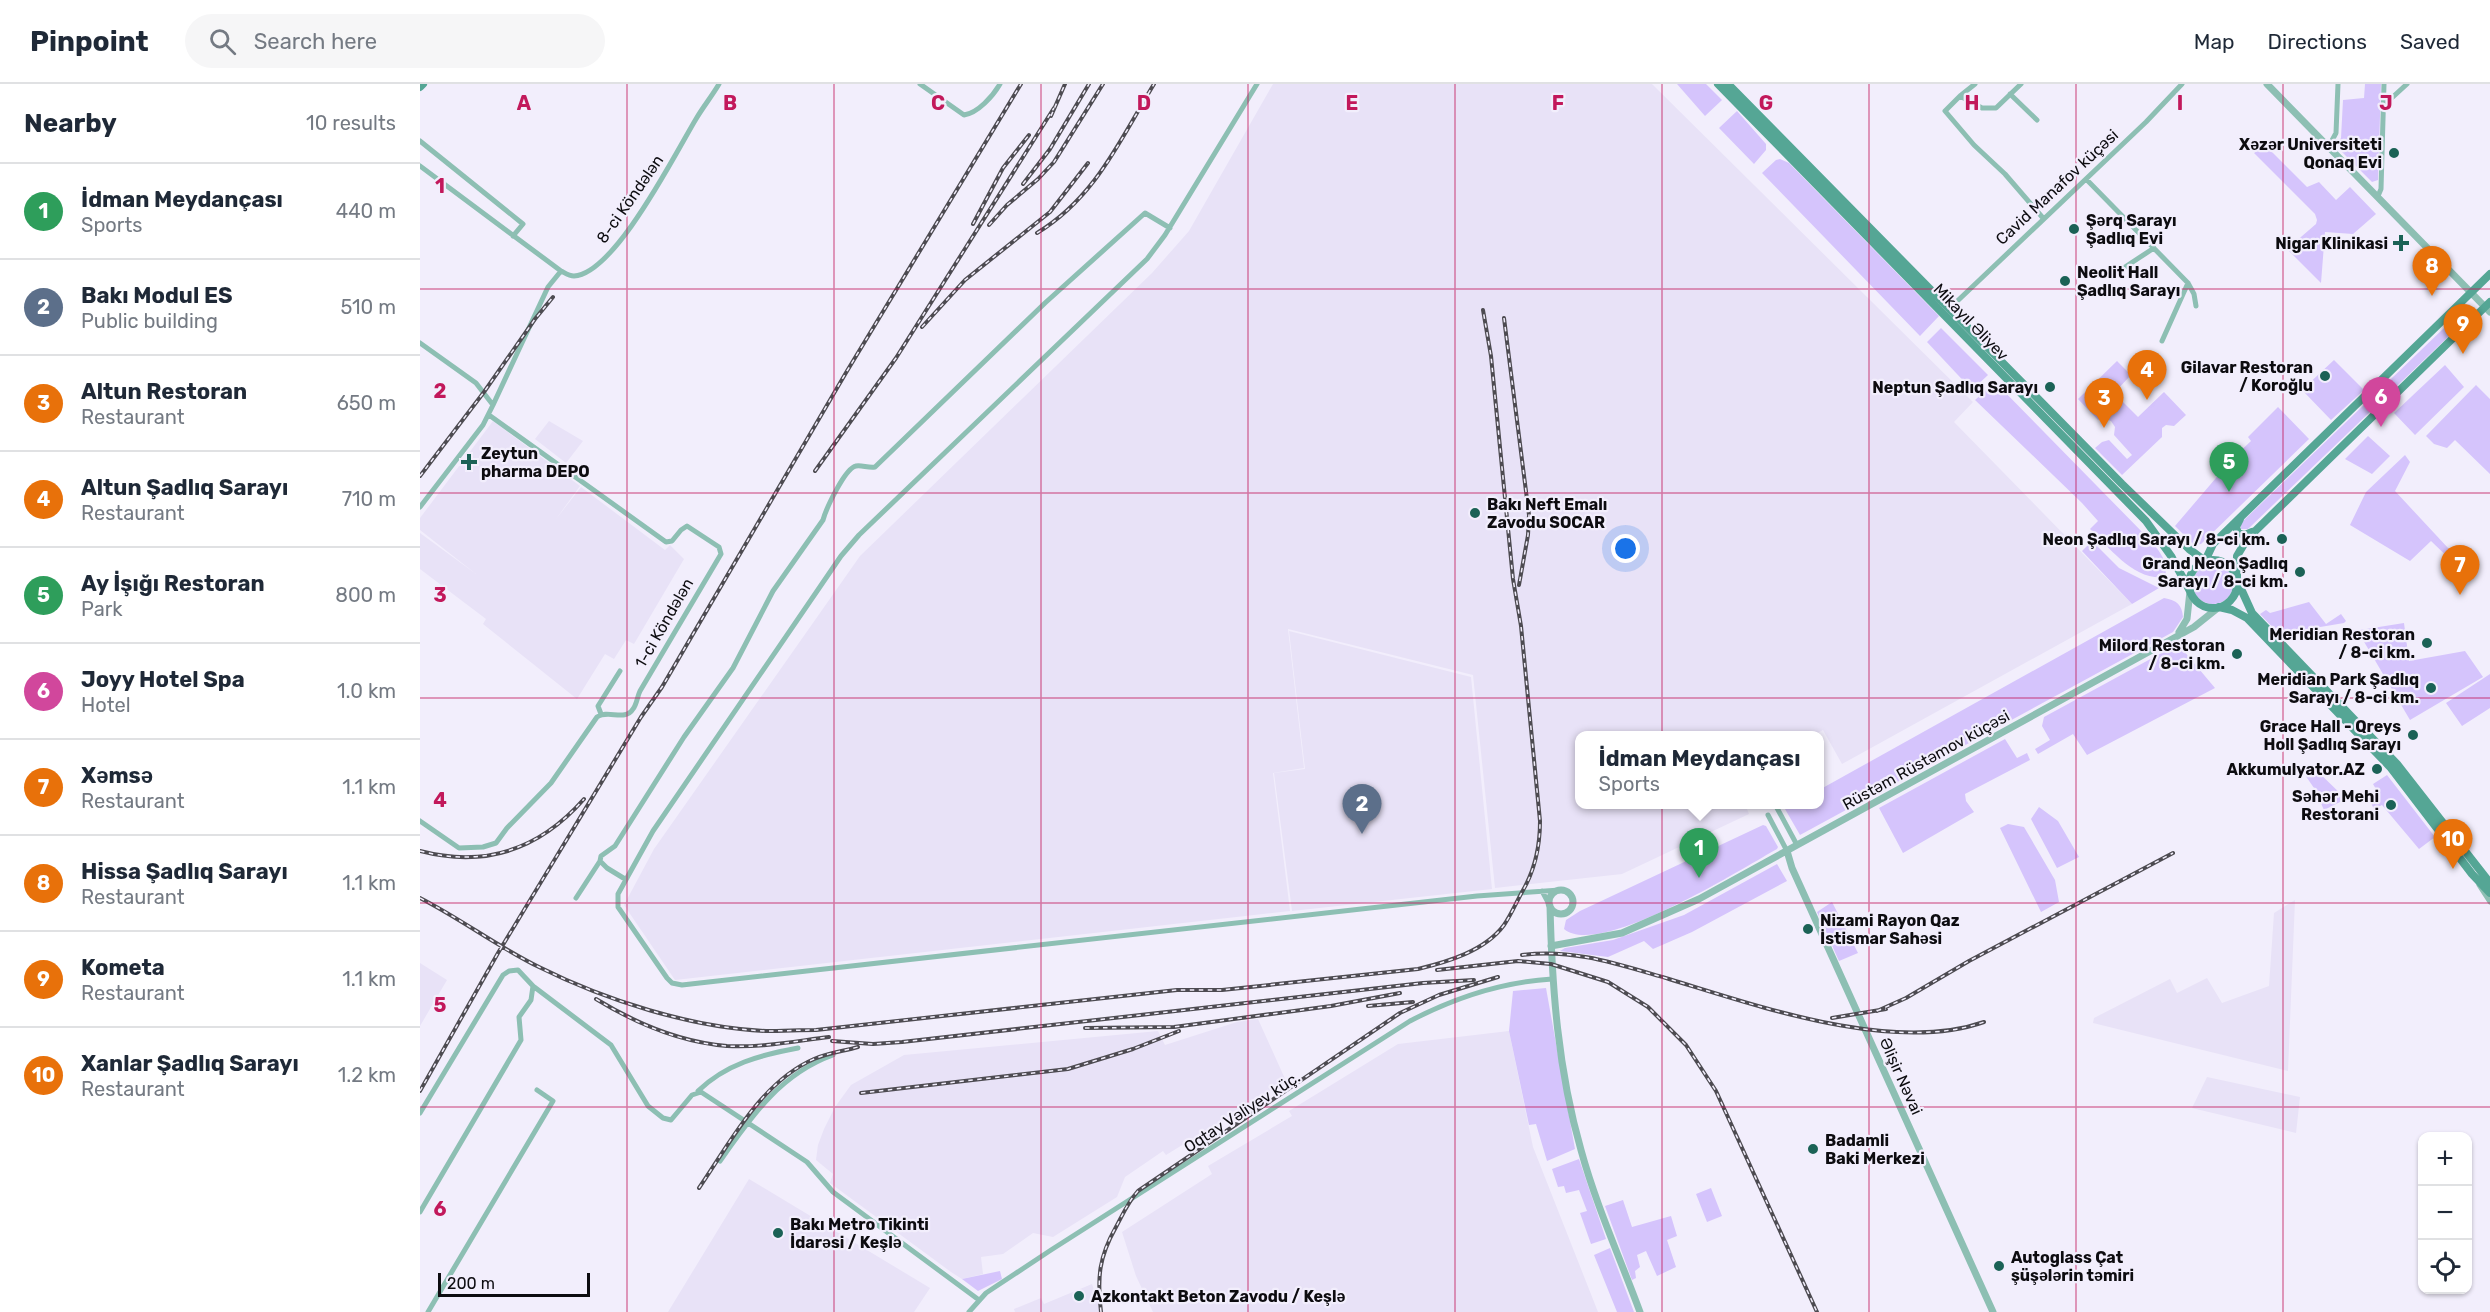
<!DOCTYPE html>
<html lang="en">
<head>
<meta charset="utf-8">
<style>
	body { margin:0; font-family:Rubik,sans-serif; background:#f6f6f7; color:#1f2937 }
	.controls { position:absolute; right:18px; bottom:18px; display:grid; overflow:hidden; border-radius:12px; box-shadow:0 2px 4px #0004 }
	.controls button { width:54px; height:54px; display:grid; place-items:center; padding:0; border:0; border-bottom:2px solid #e0e1e3; background:#fff; color:#1f2937; font:30px sans-serif }
	.scale { position:absolute; left:18px; bottom:15px; width:152px; box-sizing:border-box; padding-left:6px; border:3px solid #0d0c10; border-top:0; font-size:16px; line-height:21px; white-space:nowrap; color:#0d0c10; -webkit-text-stroke:4px #f2eefc; paint-order:stroke }
	.you { position:absolute; left:1206px; top:465px; width:21px; height:21px; margin:-15px; border:4px solid #fff; border-radius:50%; background:#1a73e8; box-shadow:0 0 0 9px #1a73e833 }
	.badge { display:grid; place-items:center; width:39px; height:39px; border-radius:50%; background:#2563eb; color:#fff; font-size:20px; font-weight:700 }
	.pin { position:absolute; translate:-50% -50px; filter:drop-shadow(0 2px 3px #0008) }
	.pin::after { content:''; position:absolute; top:32px; width:21px; height:18px; background:inherit; clip-path:polygon(0 0,100% 0,50% 100%) }
	.popup { position:absolute; left:1155px; top:647px; width:249px; height:78px; box-sizing:border-box; display:grid; place-content:center; border-radius:12px; background:#fff; filter:drop-shadow(0 2px 4px #0005); font-size:20px; white-space:nowrap; color:#747a83 }
	.popup b { font-size:22px; color:#1f2937 }
	.popup::after { content:''; position:absolute; left:50%; top:100%; margin-left:-12px; border:12px solid transparent; border-top-color:#fff }
	.list { margin:0; padding:0; list-style:none }
	h2 { display:flex; justify-content:space-between; align-items:center; height:78px; margin:0; padding:0 24px; font-size:26px }
	h2 small { font-size:20px; font-weight:400; color:#747a83 }
	.list li { display:grid; grid-template-columns:39px 1fr auto; gap:18px; align-items:center; box-sizing:border-box; height:96px; padding:0 24px; border-top:2px solid #e0e1e3 }
	.list b { display:block; font-size:22px; white-space:nowrap }
	.list p { margin:0; font-size:20px; white-space:nowrap; color:#747a83 }
	.list em { font-size:20px; font-style:normal; color:#747a83 }
	.icon { flex:none; width:33px; height:33px; fill:none; stroke:currentColor; stroke-width:2; stroke-linecap:round; stroke-linejoin:round }
	.map { position:relative; flex:none; width:2070px; height:1228px; overflow:hidden }
	header { display:flex; align-items:center; gap:36px; box-sizing:border-box; height:84px; padding:0 30px; background:#fff; border-bottom:2px solid #e0e1e3 }
	header strong { font-size:28px }
	nav { display:flex; gap:33px; margin-inline-start:auto; font-size:21px }
	.search { width:420px; height:54px; background:#f6f6f7; display:flex; align-items:center; gap:15px; box-sizing:border-box; padding:0 21px; border-radius:33px; color:#747a83; font-size:22px }
	main { display:flex }
	aside { flex:1; background:#fff }
	.map>svg:first-child { display:block }
	.built { fill:#e8e2f7 }
	.green { fill:#d5c4fc }
	.lines { fill:none; stroke-linecap:round; stroke-linejoin:round }
	.minor { stroke:#8dbfb3; stroke-width:5 }
	.tertiary { stroke:#8dbfb3; stroke-width:7 }
	.secondary { stroke:#55a695; stroke-width:8 }
	.rail-casing { stroke:#4d4b51; stroke-width:4 }
	.rail { stroke:#f2eefc; stroke-width:1.5; stroke-dasharray:4.5; stroke-linecap:butt }
	.grid { fill:none; stroke:#c2185b; stroke-width:1.5; stroke-opacity:0.55 }
	.poi-dot { fill:#1b6256; stroke:#f2eefc; stroke-width:2 }
	.labels { text-anchor:middle; dominant-baseline:central; stroke-width:4.5; stroke-linejoin:round; paint-order:stroke }
	.poi-label { font-size:16px; font-weight:bold; fill:#0d0c10; stroke:#f2eefc; text-anchor:end }
	.street-label { font-size:16px; fill:#0d0c10; stroke:#f2eefc }
	.grid-label { font-size:20px; text-anchor:middle; font-weight:bold; fill:#c2185b; stroke:#f2eefc; stroke-width:4.5; stroke-linejoin:round; paint-order:stroke }
</style>
</head>
<body>
<header>
<strong>Pinpoint</strong>
<div class="search"><svg class="icon" aria-label="search" viewBox="0 0 24 24"><circle cx="10" cy="10" r="6"/><path d="M15 15l6 6"/></svg>Search here</div>
<nav><a>Map</a><a>Directions</a><a>Saved</a></nav>
</header>
<main>
<aside>
<h2>Nearby<small>10 results</small></h2>
<ul class="list">
<li><span class="badge" style="background:#2e9e5b">1</span><div><b>İdman Meydançası</b><p>Sports</p></div><em>440 m</em></li>
<li><span class="badge" style="background:#5c6f8a">2</span><div><b>Bakı Modul ES</b><p>Public building</p></div><em>510 m</em></li>
<li><span class="badge" style="background:#e8710a">3</span><div><b>Altun Restoran</b><p>Restaurant</p></div><em>650 m</em></li>
<li><span class="badge" style="background:#e8710a">4</span><div><b>Altun Şadlıq Sarayı</b><p>Restaurant</p></div><em>710 m</em></li>
<li><span class="badge" style="background:#2e9e5b">5</span><div><b>Ay İşığı Restoran</b><p>Park</p></div><em>800 m</em></li>
<li><span class="badge" style="background:#d1479c">6</span><div><b>Joyy Hotel Spa</b><p>Hotel</p></div><em>1.0 km</em></li>
<li><span class="badge" style="background:#e8710a">7</span><div><b>Xəmsə</b><p>Restaurant</p></div><em>1.1 km</em></li>
<li><span class="badge" style="background:#e8710a">8</span><div><b>Hissa Şadlıq Sarayı</b><p>Restaurant</p></div><em>1.1 km</em></li>
<li><span class="badge" style="background:#e8710a">9</span><div><b>Kometa</b><p>Restaurant</p></div><em>1.1 km</em></li>
<li><span class="badge" style="background:#e8710a">10</span><div><b>Xanlar Şadlıq Sarayı</b><p>Restaurant</p></div><em>1.2 km</em></li>
</ul>
</aside>
<div class="map">
<svg width="2070" height="1228" viewBox="0 0 2070 1228">
	<rect width="100%" height="100%" fill="#f2eefc"/>
	<!-- built -->
	<path class="built" d="M853,0h379l321,318 -19,20 178,182 -290,160 -19,-34 -11,6h-233v68l176,1 -8,4 2,5 -127,60 -127,14 -22,-213 -185,-46 16,139 -31,5 17,138 -615,69 -51,-75 30,-56 206,-293 292,-283 37,-42z
		M73,337l87,65 -24,33 25,-32 84,63 5,-5 14,14 -50,85 -8,-4 -12,19 -9,-5 -28,45 -94,-75 3,-5 -66,-50v-36l56,41 -56,-44v-12z
		M129,337l34,20 -17,22 -31,-24z
		M869,547l182,46 21,212 -200,22 -18,-138 31,-4z
		M1875,816l-7,171 -195,-48 1,-5 76,-39 7,14 30,-15 15,25 47,-17 5,-73z
		M0,879l27,17 -27,46z
		M838,935l28,62 -120,74 -3,-4 -38,26 -8,20 -64,40 -20,-4 -30,21 -22,3 2,17 -21,5 -11,-7 -121,-89 3,-9 -17,-14 2,-15 6,-16 11,-22 16,-22 53,-30 254,-24 7,14 72,-23z
		M1089,947l24,116 65,165h-445l-17,-36 -14,-44 90,-58 -4,-8 84,-50 -3,-5 109,-67z
		M1787,993l93,20 -4,36 -104,-25z
		M329,1095l181,109 -16,24h-246z
		M672,1200l10,28h-87l-1,-3 27,-11 3,6z"/>
	<!-- green -->
	<path class="green" d="M1257,0h29l16,16 -17,16z
		M1945,0h16l-3,96 -6,2 -36,-36 5,-8 2,-38 21,-2z
		M1317,27l29,33v6l-12,14 -35,-36z
		M1844,60l43,43 12,-5 17,18 14,-13 26,27 -23,20 -28,-2 -4,51 -34,-34 29,-25 1,-4 -2,-6 -61,-61z
		M1360,75l9,4 150,153 -19,20 -158,-163 14,-13z
		M2049,220l6,7 -227,218h-7v-6z
		M1521,244l47,47 -16,15 -45,-48z
		M1914,276l30,30 -33,30 -27,-28v-4z
		M1697,277l14,14 -17,18 24,24 26,-25 22,23 -12,11 -8,-1 -4,3v9l-40,38 -27,-27 7,-6 7,-2 18,19 5,-4 -18,-20 1,-8 -4,-6 -8,-3 -5,2 -20,-21z
		M2025,281l19,22 -49,48 -21,-22z
		M1575,298l154,157c10,11 20,23 16,38 -31,4 -55,-29 -75,-48l8,-8 -16,-18 -107,-103z
		M2056,301l14,14v75l-35,-34 -8,8 -13,-4 -8,-8z
		M1858,323l31,32 -108,105 -7,1 -19,-19 58,-68 18,-17 -3,-4z
		M1948,352l22,20 -18,18 -27,-15z
		M1985,371l5,7 -15,29 67,72 -4,4 -27,-26 -21,20 -60,-36 16,-33z
		M1672,457l27,27 40,20 -27,16 -50,-53z
		M1773 500a20 20 0 1 1 40 0a20 20 0 1 1-40 0Z
		M1744,514c13,2 18,7 19,19l-10,15 -373,203 -15,-26 8,-4 26,-1v-14z
		M1889,518l17,22 15,-10 5,7 -2,2 -65,11 -19,-20 6,-4 4,3z
		M1984,539l5,38 56,-10 18,26 -73,43 -47,-80 -3,-10z
		M1758,560l37,44 -128,67 -14,-21 -35,20 -3,-5 15,-9 -8,-14 2,-9z
		M2070,590v34l-28,18 -16,-23z
		M1585,655l12,19 10,-5 3,7 -65,34 1,7 8,11 -71,41 -24,-45z
		M1891,681l35,34 -22,11 -10,-22 -11,-16z
		M1967,691l48,62 -16,12 -37,-44 -8,4 -3,-6 9,-7 -7,-12z
		M1619,723l19,14 21,36 -22,11 -26,-49z
		M1588,740l16,3 31,53 4,22 -18,10 -41,-84z
		M1343,741l3,1 12,21 -1,2c-36,20 -178,110 -213,80l2,-9 14,-9z
		M1357,780l10,17 -95,51 -39,17 -9,-8 -36,16 -48,-6 5,-3 48,-8 71,-25z
		M1412,818l26,51 -19,8 -22,-49z
		M1126,904l29,161 -28,12 -11,-37 -7,1 -20,-94 4,-40z
		M1159,1075l27,80 -15,5 -11,-31 7,-2 -8,-21 -13,3 -2,-7 -6,1 -6,-18z
		M1291,1104l11,28 -15,6 -11,-28z
		M1203,1116l9,27 39,-11 6,20 -10,4 9,27 -19,9 -11,-25 -9,4 3,12 -5,4 1,7 -4,2 -27,-74z
		M1190,1164l24,64h-17l-23,-57z
		M580,1187l2,8 -24,12 -16,-12z"/>
	<g class="lines">
		<!-- minor -->
		<path class="minor" d="M500,0l44,31c14,-2 29,-19 36,-31
			M837,0l-92,151 -18,24 -288,276 -18,21 -188,275 -35,63v13l49,71 5,5 10,2 795,-89 83,-6
			M1601,0l-25,24h-14l-22,-12 -15,15 29,34 31,29 38,44
			M1590,10l27,26
			M1540,12l15,-12
			M1963,22l24,-22
			M0,57l103,83 -10,12
			M1909,62l7,-13 2,-49
			M0,82l141,105c4,2 8,5 13,5 41,-2 102,-124 122,-157 7,-12 16,-23 23,-35
			M1666,95l102,104 6,11 2,12
			M1958,112l3,-7 3,-105
			M1702,185l32,-21
			M1530,224l196,-186 36,-38
			M1742,257l26,-58
			M0,259l56,40 17,22 -10,20 -63,82
			M73,321l55,-118 13,-16
			M181,630l-3,-8 22,-35
			M1357,724l20,37
			M1348,731l19,36
			M0,737l39,27 24,-1 13,-4 11,-15 44,-45 46,-66c11,-8 28,5 36,-8 4,-5 4,-12 7,-18l81,-137 -2,-7 -32,-21 -6,4 -9,11 -6,1 -177,-127
			M205,795l-18,-11 -7,-7 1,-5 14,-10 69,-109 49,-69 40,-77 50,-71c3,-11 22,-52 33,-54 6,-1 12,2 19,1l170,-164 100,-90 25,15
			M2059,801l11,17
			M1122,807l8,15
			M156,814l24,-37
			M278,1007c28,-27 62,-36 100,-43
			M0,1029l83,-138 6,-4 9,-1 15,16 78,59 37,61 15,12 8,2 21,-25 9,-3 106,70 26,30 146,108
			M300,1077c31,-44 60,-87 113,-106
			M0,1128l101,-172 -2,-23 12,-17 2,-14
			M8,1228l125,-211 -16,-11
			M549,1228l17,-19 65,-43 359,-229c44,-23 92,-39 142,-42"/>
		<!-- tertiary -->
		<path class="tertiary" d="M1847,0l223,228
			M1759,548l8,-13 3,-28
			M1367,767l5,17 201,444
			M1129 818a12 12 0 1 1 24 0a12 12 0 1 1-24 0Z
			M1130,822c2,82 8,164 31,244 15,55 39,108 59,162
			M1131,862l71,-13 77,-34 495,-272 25,-20"/>
		<!-- secondary -->
		<path class="secondary" d="M1298,0l428,437 25,35 19,35
			M1308,0l394,400 67,65 16,12 8,-17 277,-270
			M0,3l3,-3
			M2070,218l-243,237 -10,17v24l15,33 145,151 93,119
			M1820,435l-4,8 2,6 7,2 7,-3
			M1769 500a24 24 0 1 1 48 0a24 24 0 1 1-48 0Z
			M1799,523l13,3 15,8 144,150 81,106 18,19"/>
		<!-- rail casing -->
		<g class="rail-casing">
			<path id="rail" d="M631,32l14,-32
				M603,100l27,-35 39,-65
				M553,140l30,-56 26,-33
				M569,141l18,-20 31,-26 16,-17 49,-78
				M617,149c58,-35 83,-93 117,-149
				M1084,234l25,197 -1,20 -9,50
				M502,243l43,-47 85,-68 38,-49
				M395,387l81,-113 158,-250
				M0,392l64,-84 51,-73 18,-22
				M0,767c65,17 120,-2 164,-52
				M0,814c41,21 78,49 119,69 66,33 153,61 227,64 17,0 34,-1 50,-1l361,-40h45l196,-21c29,-7 67,-18 86,-44 7,-10 12,-22 18,-33 13,-22 18,-45 18,-71l-19,-195 -8,-47 -22,-223 -8,-46
				M1102,871c51,-7 98,10 147,24 89,27 224,75 315,43
				M1017,886l81,-9 33,3 57,18 40,25 38,38 30,46 101,221
				M176,915c41,25 83,43 131,47 33,2 69,-5 102,-9
				M948,922l45,-4
				M1457,927l29,-13 63,-37 204,-108
				M1412,934l54,-9
				M665,944l89,-1 157,-21 69,-13
				M412,957l41,3 29,-2 521,-59 51,-3
				M0,1007l78,-138 143,-236 21,-30 185,-316 174,-287
				M441,1009l207,-24 65,-20 46,-18
				M279,1104c31,-45 62,-106 115,-129 14,-6 30,-8 44,-12
				M681,1228c-4,-35 -2,-55 15,-85 7,-13 12,-25 22,-36l262,-178 39,-18 59,-18"/>
		</g>
		<!-- rail -->
		<use href="#rail" class="rail"/>
	</g>
	<!-- grid -->
	<path class="grid" d="M207,0v1228M414,0v1228M621,0v1228M828,0v1228M1035,0v1228M1242,0v1228M1449,0v1228M1656,0v1228M1863,0v1228M0,205h2070M0,409h2070M0,614h2070M0,819h2070M0,1023h2070"/>
	<!-- markers -->
	<g class="poi-dot">
		<circle cx="1974" cy="69" r="6"/>
		<circle cx="1654" cy="145" r="6"/>
		<path d="M1978 150h6v6h6v6h-6v6h-6v-6h-6v-6h6z"/>
		<circle cx="1645" cy="197" r="6"/>
		<circle cx="1905" cy="292" r="6"/>
		<circle cx="1630" cy="303" r="6"/>
		<path d="M46 369h6v6h6v6h-6v6h-6v-6h-6v-6h6z"/>
		<circle cx="1055" cy="429" r="6"/>
		<circle cx="1862" cy="455" r="6"/>
		<circle cx="1880" cy="488" r="6"/>
		<circle cx="2007" cy="559" r="6"/>
		<circle cx="1817" cy="570" r="6"/>
		<circle cx="2011" cy="604" r="6"/>
		<circle cx="1993" cy="651" r="6"/>
		<circle cx="1957" cy="685" r="6"/>
		<circle cx="1971" cy="721" r="6"/>
		<circle cx="1388" cy="845" r="6"/>
		<circle cx="1393" cy="1065" r="6"/>
		<circle cx="358" cy="1149" r="6"/>
		<circle cx="1579" cy="1182" r="6"/>
		<circle cx="659" cy="1212" r="6"/>
	</g>
	<g class="labels">
		<!-- poi labels -->
		<g class="poi-label">
			<text x="1962" y="60">Xəzər Universiteti<tspan x="1962" dy="18">Qonaq Evi</tspan></text>
			<text x="1666" y="136" text-anchor="start">Şərq Sarayı<tspan x="1666" dy="18">Şadlıq Evi</tspan></text>
			<text x="1968" y="159">Nigar Klinikasi</text>
			<text x="1657" y="188" text-anchor="start">Neolit Hall<tspan x="1657" dy="18">Şadlıq Sarayı</tspan></text>
			<text x="1893" y="283">Gilavar Restoran<tspan x="1893" dy="18">/ Koroğlu</tspan></text>
			<text x="1618" y="303">Neptun Şadlıq Sarayı</text>
			<text x="61" y="369" text-anchor="start">Zeytun<tspan x="61" dy="18">pharma DEPO</tspan></text>
			<text x="1067" y="420" text-anchor="start">Bakı Neft Emalı<tspan x="1067" dy="18">Zavodu SOCAR</tspan></text>
			<text x="1850" y="455">Neon Şadlıq Sarayı / 8-ci km.</text>
			<text x="1868" y="479">Grand Neon Şadlıq<tspan x="1868" dy="18">Sarayı / 8-ci km.</tspan></text>
			<text x="1995" y="550">Meridian Restoran<tspan x="1995" dy="18">/ 8-ci km.</tspan></text>
			<text x="1805" y="561">Milord Restoran<tspan x="1805" dy="18">/ 8-ci km.</tspan></text>
			<text x="1999" y="595">Meridian Park Şadlıq<tspan x="1999" dy="18">Sarayı / 8-ci km.</tspan></text>
			<text x="1981" y="642">Grace Hall - Qreys<tspan x="1981" dy="18">Holl Şadlıq Sarayı</tspan></text>
			<text x="1945" y="685">Akkumulyator.AZ</text>
			<text x="1959" y="712">Səhər Mehi<tspan x="1959" dy="18">Restorani</tspan></text>
			<text x="1400" y="836" text-anchor="start">Nizami Rayon Qaz<tspan x="1400" dy="18">İstismar Sahəsi</tspan></text>
			<text x="1405" y="1056" text-anchor="start">Badamli<tspan x="1405" dy="18">Baki Merkezi</tspan></text>
			<text x="370" y="1140" text-anchor="start">Bakı Metro Tikinti<tspan x="370" dy="18">İdarəsi / Keşlə</tspan></text>
			<text x="1591" y="1173" text-anchor="start">Autoglass Çat<tspan x="1591" dy="18">şüşələrin təmiri</tspan></text>
			<text x="671" y="1212" text-anchor="start">Azkontakt Beton Zavodu / Keşlə</text>
		</g>
		<!-- street labels -->
		<g class="street-label">
			<text transform="translate(1637 103) rotate(-43)">Cavid Manafov küçəsi</text>
			<text transform="translate(210 115) rotate(-55)">8-ci Köndələn</text>
			<text transform="translate(1551 238) rotate(46)">Mikayıl Əliyev</text>
			<text transform="translate(244 539) rotate(-60)">1-ci Köndələn</text>
			<text transform="translate(1506 676) rotate(-29)">Rüstəm Rüstəmov küçəsi</text>
			<text transform="translate(1481 992) rotate(66)">Əlişir Nəvai</text>
			<text transform="translate(822 1028) rotate(-33)">Oqtay Vəliyev küç.</text>
		</g>
	</g>
	<g class="grid-label">
		<text x="104" y="26">A</text>
		<text x="310" y="26">B</text>
		<text x="518" y="26">C</text>
		<text x="724" y="26">D</text>
		<text x="932" y="26">E</text>
		<text x="1138" y="26">F</text>
		<text x="1346" y="26">G</text>
		<text x="1552" y="26">H</text>
		<text x="1760" y="26">I</text>
		<text x="1966" y="26">J</text>
		<text x="20" y="109">1</text>
		<text x="20" y="314">2</text>
		<text x="20" y="518">3</text>
		<text x="20" y="723">4</text>
		<text x="20" y="928">5</text>
		<text x="20" y="1132">6</text>
	</g>
</svg>
<div class="controls">
<button>+</button>
<button>−</button>
<button><svg class="icon" aria-label="locate" viewBox="0 0 24 24"><circle cx="12" cy="12" r="6"/><path d="M12 2v4M12 18v4M2 12h4M18 12h4"/></svg></button>
</div>
<div class="scale">200 m</div>
<div class="you"></div>
<div class="pin badge" style="left:1279px;top:794px;background:#2e9e5b">1</div>
<div class="popup"><b>İdman Meydançası</b>Sports</div>
<div class="pin badge" style="left:942px;top:750px;background:#5c6f8a">2</div>
<div class="pin badge" style="left:1684px;top:344px;background:#e8710a">3</div>
<div class="pin badge" style="left:1727px;top:316px;background:#e8710a">4</div>
<div class="pin badge" style="left:1809px;top:408px;background:#2e9e5b">5</div>
<div class="pin badge" style="left:1961px;top:343px;background:#d1479c">6</div>
<div class="pin badge" style="left:2040px;top:511px;background:#e8710a">7</div>
<div class="pin badge" style="left:2012px;top:212px;background:#e8710a">8</div>
<div class="pin badge" style="left:2043px;top:270px;background:#e8710a">9</div>
<div class="pin badge" style="left:2033px;top:785px;background:#e8710a">10</div>
</div>
</main>
</body>
</html>
